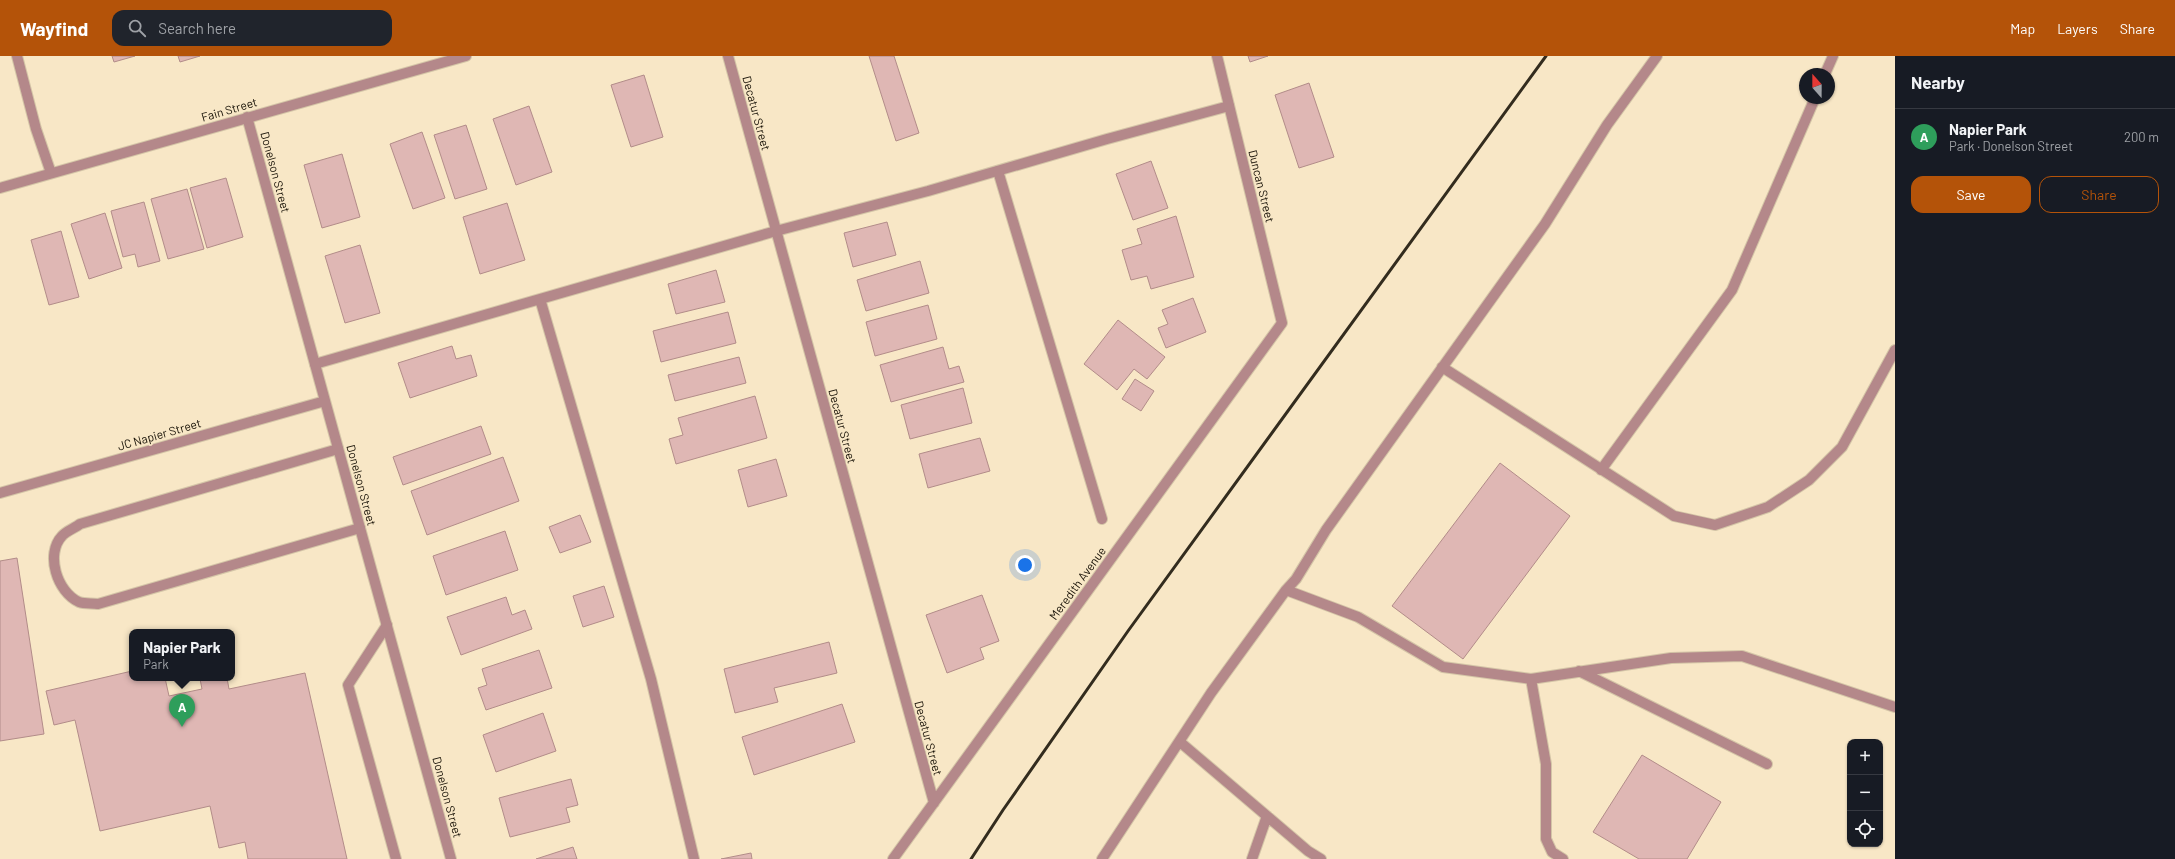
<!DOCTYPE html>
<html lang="en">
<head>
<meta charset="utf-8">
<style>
	body { margin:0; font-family:Barlow,sans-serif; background:#20242c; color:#f1f3f6 }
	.controls { position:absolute; right:12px; bottom:12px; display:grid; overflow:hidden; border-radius:8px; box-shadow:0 1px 3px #0004 }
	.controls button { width:36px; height:36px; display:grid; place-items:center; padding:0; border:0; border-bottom:1px solid #363941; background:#171b24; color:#f1f3f6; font:20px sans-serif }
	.compass { position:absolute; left:1799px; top:12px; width:36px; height:36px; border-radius:50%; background:#171b24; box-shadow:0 1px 3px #0004; rotate:339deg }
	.you { position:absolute; left:1025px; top:509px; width:14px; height:14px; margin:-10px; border:3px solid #fff; border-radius:50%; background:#1a73e8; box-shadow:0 0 0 6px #1a73e833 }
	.badge { display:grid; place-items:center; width:26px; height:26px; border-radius:50%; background:#b45309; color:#fff; font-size:13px; font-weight:700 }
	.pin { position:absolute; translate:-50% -33px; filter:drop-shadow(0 1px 2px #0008) }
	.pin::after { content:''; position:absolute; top:21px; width:14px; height:12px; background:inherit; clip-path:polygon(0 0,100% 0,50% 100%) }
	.popup { position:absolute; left:129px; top:573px; width:106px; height:52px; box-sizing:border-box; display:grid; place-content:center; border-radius:8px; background:#171b24; filter:drop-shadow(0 1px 3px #0005); font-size:13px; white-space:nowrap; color:#9ea1a6 }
	.popup b { font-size:15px; color:#f1f3f6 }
	.popup::after { content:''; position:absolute; left:50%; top:100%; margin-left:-8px; border:8px solid transparent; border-top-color:#171b24 }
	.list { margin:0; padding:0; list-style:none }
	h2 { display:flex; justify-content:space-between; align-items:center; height:52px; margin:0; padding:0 16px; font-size:17px }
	h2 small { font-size:13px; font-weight:400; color:#9ea1a6 }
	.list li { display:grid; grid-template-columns:26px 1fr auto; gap:12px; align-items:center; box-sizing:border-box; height:56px; padding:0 16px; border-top:1px solid #363941 }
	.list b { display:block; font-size:15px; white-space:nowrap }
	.list p { margin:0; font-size:13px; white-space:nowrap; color:#9ea1a6 }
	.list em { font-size:13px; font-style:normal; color:#9ea1a6 }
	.actions { display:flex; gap:8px; padding:12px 16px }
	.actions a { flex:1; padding:9px 0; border:1px solid #b45309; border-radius:12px; text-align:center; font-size:14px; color:#b45309 }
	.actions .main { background:#b45309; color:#fff }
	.icon { flex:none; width:22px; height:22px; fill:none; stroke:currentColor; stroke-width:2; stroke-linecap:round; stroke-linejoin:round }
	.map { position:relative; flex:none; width:1895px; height:803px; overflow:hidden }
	header { display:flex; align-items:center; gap:24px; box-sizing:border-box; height:56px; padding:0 20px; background:#b45309; color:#fff }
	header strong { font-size:19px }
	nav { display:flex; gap:22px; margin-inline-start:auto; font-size:14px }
	.search { width:280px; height:36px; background:#20242c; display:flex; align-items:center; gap:10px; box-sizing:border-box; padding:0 14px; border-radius:12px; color:#9ea1a6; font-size:15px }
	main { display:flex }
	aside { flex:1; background:#171b24 }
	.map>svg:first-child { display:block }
	.building { fill:#dfb7b4; stroke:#b28c89 }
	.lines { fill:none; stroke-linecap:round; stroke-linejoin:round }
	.service-casing { stroke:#d4c5a7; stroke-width:12 }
	.minor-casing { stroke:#d4c5a7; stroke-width:12 }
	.service { stroke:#b4888a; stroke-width:10 }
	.minor { stroke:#b4888a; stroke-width:10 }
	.rail { stroke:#332c1e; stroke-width:3 }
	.labels { text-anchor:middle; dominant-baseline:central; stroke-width:3.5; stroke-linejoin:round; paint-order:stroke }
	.street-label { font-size:12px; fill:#161005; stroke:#f8e7c6 }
</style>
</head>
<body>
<header>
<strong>Wayfind</strong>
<div class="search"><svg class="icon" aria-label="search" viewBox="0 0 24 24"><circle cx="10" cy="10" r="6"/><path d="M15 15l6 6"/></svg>Search here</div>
<nav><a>Map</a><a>Layers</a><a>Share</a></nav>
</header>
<main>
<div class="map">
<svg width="1895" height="803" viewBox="0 0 1895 803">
	<rect width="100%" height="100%" fill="#f8e7c6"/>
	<!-- building -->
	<path class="building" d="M112,0h23l-21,6z
		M178,0h22l-20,6z
		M869,0h25l25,77 -23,8z
		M1248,0h20l-18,6z
		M644,19l19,62 -32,10 -20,-62z
		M1309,27l25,74 -35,11 -24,-73z
		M529,50l23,66 -36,13 -23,-66z
		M466,69l21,64 -32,10 -21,-64z
		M422,76l23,66 -32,11 -23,-65z
		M342,98l18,63 -38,11 -18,-63z
		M1151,105l17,47 -35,12 -17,-46z
		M226,122l17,59 -36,11 -17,-60z
		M187,133l17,60 -36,10 -17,-60z
		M144,146l16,59 -22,6 -3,-13 -12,3 -12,-46z
		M507,147l18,57 -45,14 -17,-57z
		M105,157l17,55 -33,11 -18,-55z
		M1176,160l18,61 -43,12 -4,-13 -16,4 -9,-30 20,-6 -5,-15z
		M887,166l9,33 -43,12 -9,-34z
		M61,175l18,66 -30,8 -18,-65z
		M360,189l20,68 -35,10 -20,-67z
		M920,205l9,32 -63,18 -9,-31z
		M716,214l9,32 -49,12 -8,-30z
		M1193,242l13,34 -40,16 -8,-20 10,-4 -6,-14z
		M928,249l9,34 -62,17 -9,-34z
		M728,256l8,31 -75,19 -8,-31z
		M1118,264l47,37 -18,22 -13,-10 -17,21 -33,-26z
		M452,290l4,13 15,-4 6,21 -67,22 -12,-35z
		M943,291l6,22 10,-3 5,16 -73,20 -11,-37z
		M739,301l7,26 -71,18 -7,-26z
		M1135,323l19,12 -13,20 -19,-12z
		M963,332l9,35 -62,16 -9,-34z
		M755,340l12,42 -91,26 -7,-25 14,-4 -5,-17z
		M481,370l10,28 -88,31 -10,-28z
		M980,382l10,33 -62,17 -9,-34z
		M503,401l16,44 -92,34 -16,-44z
		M776,403l11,37 -39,11 -10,-37z
		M1500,407l70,53 -107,143 -71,-53z
		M580,459l11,27 -31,11 -11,-26z
		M505,475l13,39 -72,25 -13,-39z
		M17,502l27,176 -44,7v-180z
		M604,530l10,31 -31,10 -10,-31z
		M982,539l17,46 -19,7 4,11 -37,14 -21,-58z
		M506,541l6,18 13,-5 7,19 -71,26 -14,-38z
		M829,586l8,31 -63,15 4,14 -43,11 -11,-44z
		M539,594l13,38 -66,22 -8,-22 9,-3 -5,-16z
		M132,615v7h33l4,18 33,-7 -2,-10 3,-1h24l2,11 76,-16 42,186h-99l-3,-17 -26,6 -9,-42 -110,25 -25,-111 -21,5 -8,-34z
		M842,648l13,38 -101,33 -12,-38z
		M543,657l13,38 -60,21 -13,-37z
		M1642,699l79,47 -34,57h-48l-46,-27z
		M571,723l7,26 -12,3 4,14 -60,15 -11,-39z
		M573,791l4,12h-41z
		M751,797l1,6h-31z"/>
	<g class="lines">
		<!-- service casing -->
		<g class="service-casing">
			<path id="service" d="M17,0l19,73 15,44
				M1825,18l8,-18
				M540,243l111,380 43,180
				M315,308l461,-133 152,-40 179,-52 122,-33
				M1442,311l232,149 41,9 53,-18 41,-27 33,-33 53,-97
				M338,393l-258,75c-5,4 -14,7 -18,12 -17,18 -5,56 17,66 6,2 13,1 19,2l262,-76
				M1601,414l131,-180 83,-192
				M1286,534l10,-11 30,-49 219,-306 62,-99 50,-69
				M387,569l-39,60 48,174
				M1579,615l188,93
				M1531,623l15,85v75l6,13 11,7
				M1180,686l128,109 13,8
				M1102,803l109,-166 75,-103 72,27 85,50 88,12 140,-21 71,-2 153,51
				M1252,803l15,-43"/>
		</g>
		<!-- minor casing -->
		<g class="minor-casing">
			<path id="minor" d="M728,0l206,747
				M247,61l204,742
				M998,115l104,348
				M0,132l466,-132
				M0,437l325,-92
				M893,803l389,-536 -65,-267"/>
		</g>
		<!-- service -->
		<use href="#service" class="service"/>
		<!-- minor -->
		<use href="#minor" class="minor"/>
		<!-- rail -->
		<path class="rail" d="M971,803l32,-49 125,-179 418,-575"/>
	</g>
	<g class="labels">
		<!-- street labels -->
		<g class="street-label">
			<text transform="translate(229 53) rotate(-16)">Fain Street</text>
			<text transform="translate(757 57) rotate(75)">Decatur Street</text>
			<text transform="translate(276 116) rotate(75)">Donelson Street</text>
			<text transform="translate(1262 130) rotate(76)">Duncan Street</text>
			<text transform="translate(843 370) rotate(75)">Decatur Street</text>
			<text transform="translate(159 378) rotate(-16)">JC Napier Street</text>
			<text transform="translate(362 429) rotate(75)">Donelson Street</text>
			<text transform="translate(1077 527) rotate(-54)">Meredith Avenue</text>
			<text transform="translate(929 682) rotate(75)">Decatur Street</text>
			<text transform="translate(448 741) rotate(75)">Donelson Street</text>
		</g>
	</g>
</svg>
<div class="controls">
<button>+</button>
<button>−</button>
<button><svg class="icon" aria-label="locate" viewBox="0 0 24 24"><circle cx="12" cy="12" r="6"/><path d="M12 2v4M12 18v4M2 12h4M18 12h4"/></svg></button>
</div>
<svg class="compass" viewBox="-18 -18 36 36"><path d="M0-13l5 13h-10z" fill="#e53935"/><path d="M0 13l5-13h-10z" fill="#9ea1a6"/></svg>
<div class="you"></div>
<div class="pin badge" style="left:182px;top:671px;background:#2e9e5b">A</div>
<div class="popup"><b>Napier Park</b>Park</div>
</div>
<aside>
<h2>Nearby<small></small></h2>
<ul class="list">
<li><span class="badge" style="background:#2e9e5b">A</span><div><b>Napier Park</b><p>Park · Donelson Street</p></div><em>200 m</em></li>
</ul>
<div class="actions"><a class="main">Save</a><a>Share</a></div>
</aside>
</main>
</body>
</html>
